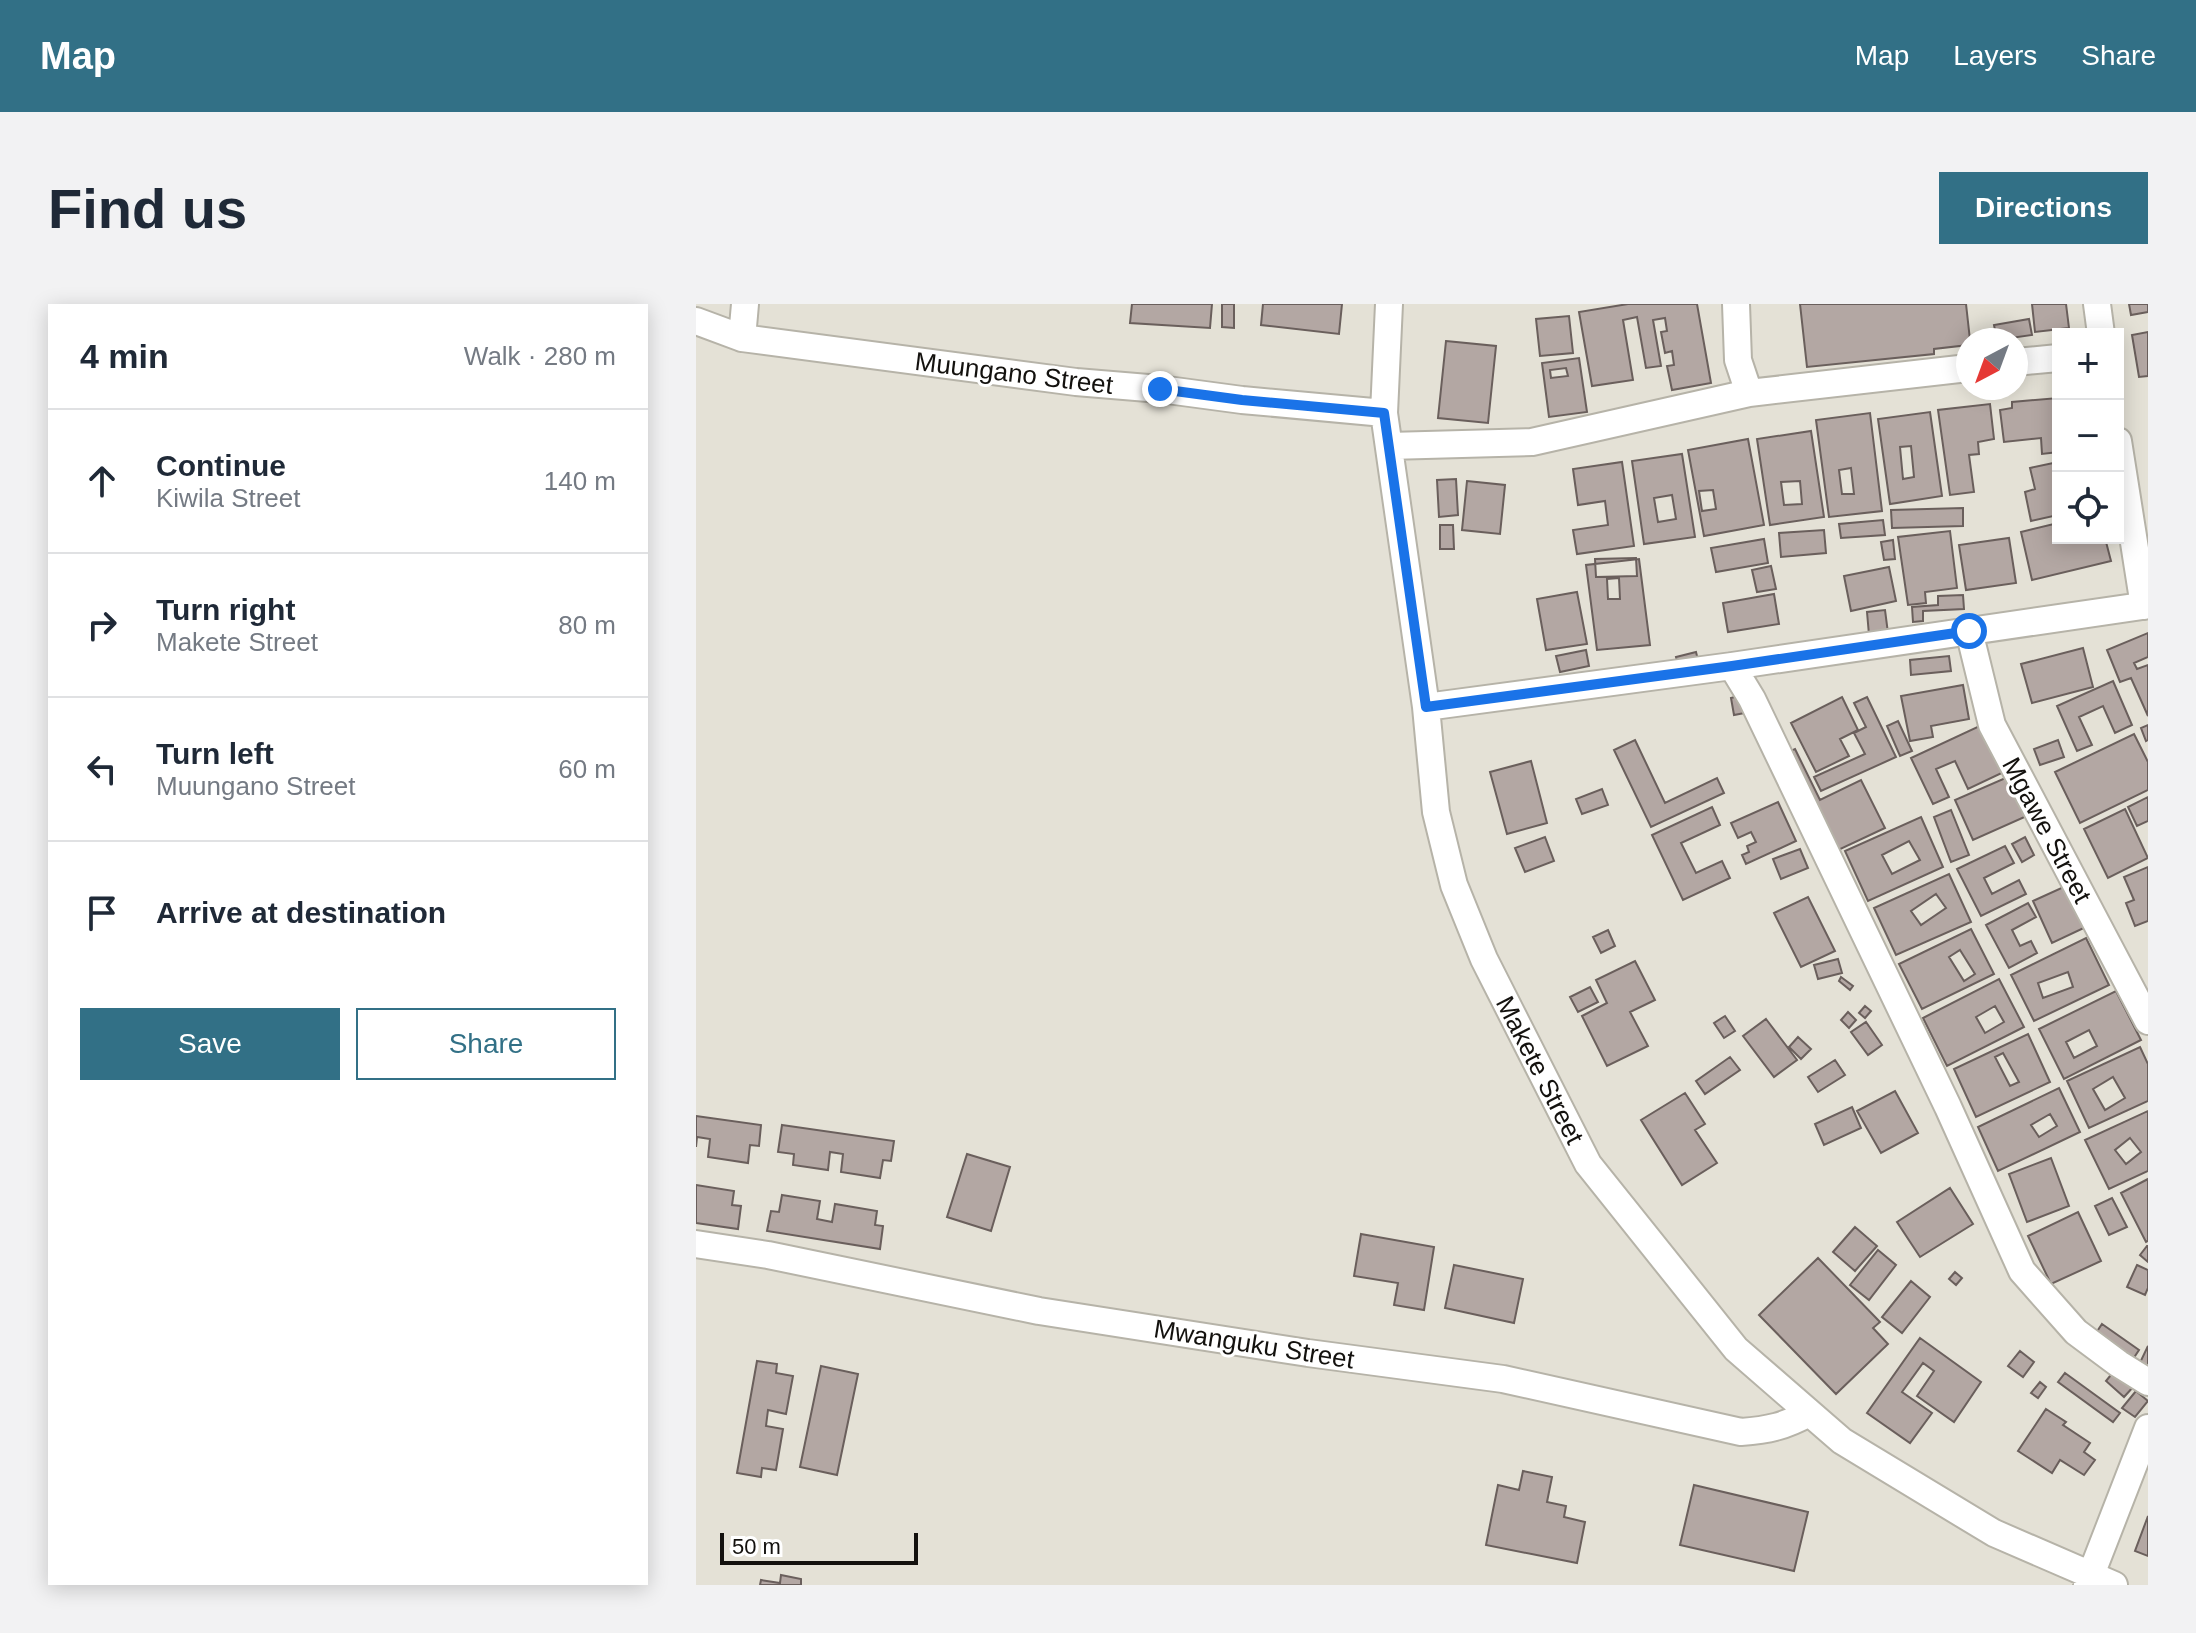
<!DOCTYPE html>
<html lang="en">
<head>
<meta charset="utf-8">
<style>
	body { margin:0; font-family:Arial,sans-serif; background:#f2f2f3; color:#1f2937 }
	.controls { position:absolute; right:24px; top:24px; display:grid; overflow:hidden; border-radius:0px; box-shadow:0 4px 20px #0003 }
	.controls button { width:72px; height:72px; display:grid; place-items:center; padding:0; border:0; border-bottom:2px solid #e0e1e3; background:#fff; color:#1f2937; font:40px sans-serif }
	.compass { position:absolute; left:1260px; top:24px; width:72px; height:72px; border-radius:50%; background:#fff; box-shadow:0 4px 20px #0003; rotate:221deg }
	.scale { position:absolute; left:24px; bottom:20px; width:198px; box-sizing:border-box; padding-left:8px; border:4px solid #13110e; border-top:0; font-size:22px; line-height:28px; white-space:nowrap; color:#13110e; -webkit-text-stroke:6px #fff; paint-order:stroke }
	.stop { position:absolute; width:24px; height:24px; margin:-18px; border:6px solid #1a73e8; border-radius:50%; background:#fff }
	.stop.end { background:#1a73e8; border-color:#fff; box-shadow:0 2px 8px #0008 }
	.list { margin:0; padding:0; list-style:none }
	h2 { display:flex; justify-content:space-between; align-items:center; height:104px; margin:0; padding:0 32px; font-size:34px }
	h2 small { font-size:26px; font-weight:400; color:#747a83 }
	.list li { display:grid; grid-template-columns:52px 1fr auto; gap:24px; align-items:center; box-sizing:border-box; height:144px; padding:0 32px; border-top:2px solid #e0e1e3 }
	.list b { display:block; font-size:30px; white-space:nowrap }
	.list p { margin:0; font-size:26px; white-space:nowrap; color:#747a83 }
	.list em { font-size:26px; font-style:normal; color:#747a83 }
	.actions { display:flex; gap:16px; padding:24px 32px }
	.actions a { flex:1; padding:18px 0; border:2px solid #327086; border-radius:0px; text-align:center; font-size:28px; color:#327086 }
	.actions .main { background:#327086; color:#fff }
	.icon { flex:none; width:44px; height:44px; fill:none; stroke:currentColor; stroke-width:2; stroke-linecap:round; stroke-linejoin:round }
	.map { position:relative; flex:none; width:1452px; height:1281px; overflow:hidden; border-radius:0px }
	header { display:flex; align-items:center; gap:48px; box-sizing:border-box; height:112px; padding:0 40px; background:#327086; color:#fff }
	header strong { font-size:38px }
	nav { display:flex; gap:44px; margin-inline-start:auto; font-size:28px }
	.intro { display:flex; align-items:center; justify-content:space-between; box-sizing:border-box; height:192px; padding:0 48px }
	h1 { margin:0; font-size:56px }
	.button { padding:20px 36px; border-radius:0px; background:#327086; color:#fff; font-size:28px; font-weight:700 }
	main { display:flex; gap:48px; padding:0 48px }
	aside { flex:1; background:#fff; border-radius:0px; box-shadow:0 4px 20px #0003 }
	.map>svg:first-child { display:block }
	.building { fill:#b3a7a3; stroke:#6a5f5c; stroke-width:2; fill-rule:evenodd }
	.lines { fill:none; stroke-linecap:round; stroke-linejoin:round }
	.minor-casing { stroke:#b6b3a8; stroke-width:30 }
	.minor { stroke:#fff; stroke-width:26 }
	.route { stroke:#1a73e8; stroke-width:10 }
	.labels { text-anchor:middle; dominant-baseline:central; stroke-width:6; stroke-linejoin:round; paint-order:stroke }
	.street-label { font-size:26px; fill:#13110e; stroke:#fff }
</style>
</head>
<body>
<header>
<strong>Map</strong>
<nav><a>Map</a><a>Layers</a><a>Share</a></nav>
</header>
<div class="intro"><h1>Find us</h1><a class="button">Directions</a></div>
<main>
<aside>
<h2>4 min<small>Walk · 280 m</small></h2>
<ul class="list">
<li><svg class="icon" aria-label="ahead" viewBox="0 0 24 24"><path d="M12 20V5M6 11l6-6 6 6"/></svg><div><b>Continue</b><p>Kiwila Street</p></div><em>140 m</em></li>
<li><svg class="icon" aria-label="right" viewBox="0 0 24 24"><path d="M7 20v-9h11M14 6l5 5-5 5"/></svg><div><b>Turn right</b><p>Makete Street</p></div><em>80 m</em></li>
<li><svg class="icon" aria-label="left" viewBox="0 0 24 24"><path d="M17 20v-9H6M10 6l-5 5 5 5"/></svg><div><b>Turn left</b><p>Muungano Street</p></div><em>60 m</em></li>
<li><svg class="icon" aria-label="arrive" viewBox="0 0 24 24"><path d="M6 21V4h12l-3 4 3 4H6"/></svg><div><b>Arrive at destination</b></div></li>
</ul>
<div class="actions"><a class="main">Save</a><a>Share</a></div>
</aside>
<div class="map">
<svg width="1452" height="1281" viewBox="0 0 1452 1281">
	<rect width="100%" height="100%" fill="#e4e1d6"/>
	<!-- building -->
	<path class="building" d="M436,0h80l-2,24 -80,-5z
		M526,0h12v24l-12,-1z
		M567,0h79l-3,30 -78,-9z
		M932,0h69l14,79 -39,7 -5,-24 7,-1 -2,-14 -7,2 -4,-21 6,-1 -2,-13 -12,2 8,46 -15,2 -9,-51 -14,3 10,60 -41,6 -13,-74z
		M1104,0h166l4,36h-2v5l-34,4v5l-127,13z
		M1336,0h34l3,24 -34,4z
		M1433,0h19v8l-17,3z
		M873,12l4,37 -33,3 -4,-37z
		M1333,15l3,16 -35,5 -3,-15z
		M1452,28v44l-9,1 -7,-42z
		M750,37l50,5 -8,77 -50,-5z
		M883,54l8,54 -38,5 -7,-54zM870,64l2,8 -17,2 -1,-8z
		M1362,94v54l-16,2 -1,-16 -37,4 -4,-32 12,-2v-6z
		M1294,100l4,35 -16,3 1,12 -10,1 5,37 -24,3 -12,-85z
		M1234,108l12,84 -52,8 -12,-85zM1215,142l3,31 -11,2 -3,-32z
		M1174,109l12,98 -53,6 -13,-97zM1155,164l3,26h-12l-3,-24z
		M1115,127l13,86 -54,8 -13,-86zM1104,177l2,23 -18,1 -3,-23z
		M1052,135l16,86 -60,11 -16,-86zM1017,186l3,19 -14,2 -3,-20z
		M986,150l13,83 -51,7 -12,-83zM976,191l4,24 -18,3 -4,-24z
		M926,158l12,84 -57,8 -4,-24 35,-5 -3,-24 -27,4 -5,-36z
		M1362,158v53l-27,6 -6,-29 10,-3 -5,-21z
		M760,175l2,36 -19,2 -2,-37z
		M771,177l38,4 -5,49 -38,-4z
		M1267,204v18l-71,2 -1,-18z
		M1187,216l2,15 -44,3 -2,-14z
		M1362,219v15h47l6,23 -79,19 -11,-48z
		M744,221h13l1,24h-14z
		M1128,226l2,23 -45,4 -2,-24z
		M1254,227l7,57 -32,4 1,11 -18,2 -10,-68z
		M1313,234l7,45 -50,7 -7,-45z
		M1068,235l4,24 -52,9 -5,-24z
		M1197,236l2,19 -11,1 -3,-18z
		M940,254l1,18 -41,1 -1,-18z
		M943,255l11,86 -53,5 -11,-85zM923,274l1,21h-12l-1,-20z
		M1075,262l5,23 -19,3 -5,-22z
		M1193,263l7,34 -45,10 -7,-35z
		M881,288l10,52 -41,6 -9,-51z
		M1078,290l5,30 -51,8 -5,-29z
		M1267,291l1,14 -41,2v10l-10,1 -1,-15 26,-2v-9z
		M1189,306l3,23 -19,2 -2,-23z
		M1452,329v24l-14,6 3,6 11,-4v51l-17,-38 -11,4 -13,-32z
		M1387,344l10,39 -61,16 -11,-39z
		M890,346l3,16 -29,6 -4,-16z
		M1000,348l4,16 -20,5 -4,-16z
		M1253,352l2,15 -40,4 -1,-15z
		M1417,377l19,44 -17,8 -12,-27 -24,11 13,28 -15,6 -20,-45z
		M1267,381l6,34 -38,7 2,11 -23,4 -9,-45z
		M1050,390l4,18 -16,3 -3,-17z
		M1146,393l16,33 -18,9 9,17 -33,16 -25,-49z
		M1171,393l29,60 -75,34 -7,-14 51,-23 -11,-21 12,-6 -12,-24z
		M1202,417l14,30 -12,5 -13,-30z
		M1290,419l22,47 -40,19 -13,-28 -19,8 13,28 -16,7 -22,-46z
		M1452,421v15l-2,1 -5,-13z
		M1438,430l14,28v28l-68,33 -25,-51z
		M939,436l30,63 52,-25 7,15 -73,34 -37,-77z
		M1362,436l6,17 -24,8 -6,-16z
		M1099,445l25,51 41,-20 24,48 -51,24 -48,-99z
		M835,457l16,62 -40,11 -17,-62z
		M1314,472l19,39 -56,25 -18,-40z
		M906,485l6,16 -26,9 -6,-15z
		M1452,493v24l-11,5 -9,-19z
		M1082,498l18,39 -50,23 -4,-9 7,-3 -2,-6 9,-4 -5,-10 -13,6 -7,-15z
		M1016,503l8,18 -39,18 15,30 26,-12 8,17 -47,22 -31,-65z
		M1429,505l23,49 -40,20 -24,-49z
		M1255,506l18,45 -18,7 -17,-45z
		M1225,513l22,50 -75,34 -23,-50zM1213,537l11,19 -28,14 -10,-19z
		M849,533l9,24 -29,11 -10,-24z
		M1329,533l9,18 -12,7 -10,-18z
		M1309,542l9,17 -30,15 8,16 27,-14 7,14 -45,22 -24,-47z
		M1104,545l8,19 -27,11 -8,-20z
		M1452,563v54l-13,5 -9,-23 8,-3 -10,-23z
		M1253,570l22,48 -75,33 -22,-47zM1240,590l10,14 -25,17 -10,-14z
		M1372,581l20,41 -36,17 -19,-42z
		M1112,593l27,54 -34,16 -27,-54z
		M1332,599l8,14 -24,13 8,16 11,-5 6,12 -28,15 -23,-43z
		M1275,625l23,45 -72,35 -23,-45zM1264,646l15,24 -11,7 -15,-24z
		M912,626l7,16 -14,7 -8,-16z
		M1390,634l23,47 -75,36 -23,-46zM1372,668l5,15 -30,11 -5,-15z
		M1142,655l4,14 -24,6 -4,-14z
		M939,657l20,39 -25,12 18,34 -41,20 -25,-50 25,-13 -11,-23z
		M1145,673l12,9 -3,4 -11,-9z
		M1303,675l25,48 -77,39 -24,-48zM1299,702l9,16 -19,11 -9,-16z
		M894,683l8,15 -20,10 -8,-15z
		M1420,687l25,49 -77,39 -25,-50zM1393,726l8,16 -23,12 -8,-16z
		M1169,702l6,5 -6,7 -6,-5z
		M1152,708l8,8 -7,8 -8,-8z
		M1029,712l10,15 -11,7 -10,-15z
		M1070,715l31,41 -23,17 -31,-41z
		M1170,718l16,23 -14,10 -17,-23z
		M1332,730l22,48 -74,35 -22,-48zM1307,749l16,29 -9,4 -15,-29z
		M1102,733l13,12 -10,10 -12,-12z
		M1444,743l8,17v37l-59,27 -22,-47zM1417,773l12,21 -20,12 -12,-21z
		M1034,753l10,13 -35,24 -9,-13z
		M1139,756l10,15 -27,17 -10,-15z
		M1363,784l21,44 -82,39 -20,-44zM1354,810l7,12 -18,11 -8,-12z
		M1199,787l23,42 -37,20 -24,-42z
		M989,789l20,31 -10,6 22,33 -35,22 -41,-65z
		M1156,803l9,21 -37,17 -9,-21z
		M1452,807v60l-39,18 -24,-49zM1434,834l11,14 -15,12 -11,-14z
		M0,812l65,9 -2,21 -9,-1 -2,18 -40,-6 2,-18 -13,-2 -1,10z
		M86,821l112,16 -3,20 -8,-1 -3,18 -39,-6 2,-18 -13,-2 -2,18 -35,-5 1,-11 -16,-2z
		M271,850l43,13 -19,64 -44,-14z
		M1355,854l18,48 -42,16 -18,-48z
		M1452,875v62l-2,1 -25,-49z
		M0,881l38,6 -2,14 9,1 -3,23 -42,-6z
		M1254,884l23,36 -53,33 -23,-35z
		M86,891l38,6 -3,18 15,3 3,-18 42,7 -2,14 8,1 -3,23 -113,-18 4,-20 8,1z
		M1416,894l15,29 -18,8 -14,-29z
		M1382,908l23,49 -50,23 -23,-48z
		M1159,923l22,19 -22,25 -22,-19z
		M665,930l73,13 -10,63 -30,-5 4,-22 -44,-7z
		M1451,942h1v16l-8,-7z
		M1182,946l18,15 -27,35 -19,-15z
		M1122,954l62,64 -7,6 15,16 -52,50 -77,-79z
		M758,961l69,14 -9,44 -69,-15z
		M1441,961l11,5v18l-3,7 -18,-8z
		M1259,968l7,6 -6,7 -7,-6z
		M1215,977l19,16 -28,36 -20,-16z
		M1406,1020l37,26 -10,15 -37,-26z
		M1224,1034l61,44 -27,40 -37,-26 17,-25 -11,-8 -21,29 30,21 -22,30 -43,-30z
		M1452,1042v31l-12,-6z
		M1324,1047l14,11 -11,15 -15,-11z
		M61,1057l20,3 -1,9 17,3 -7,38 -18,-4 -2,16 17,3 -7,41 -14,-2 -1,9 -24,-4z
		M125,1062l37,8 -21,101 -37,-8z
		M1419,1066l19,16 -10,11 -18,-16z
		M1369,1069l55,40 -7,9 -55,-40z
		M1344,1078l6,5 -8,11 -7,-5z
		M1440,1087l12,10 -13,16 -13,-9z
		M1350,1105l20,13 -3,3 27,18 -6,9 11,8 -11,15 -24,-15 -8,13 -34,-22z
		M827,1167l29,6 -5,25 19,4 -2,11 21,5 -8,41 -91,-18 12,-60 21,5z
		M998,1181l114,27 -14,59 -114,-26z
		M1452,1212v40l-13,-5z
		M85,1271l20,4v6h-41l1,-5 19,3z"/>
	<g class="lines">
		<!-- minor casing -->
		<g class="minor-casing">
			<path id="minor" d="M693,0l-5,109 42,294 10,105 18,73 30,74 104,205 148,185 106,92 152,92 120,52
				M1040,0l2,56 11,33
				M1401,0l4,30
				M0,17l46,17 334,44 84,7 82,11 142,13
				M46,34l3,-34
				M1320,58l42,-4
				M1422,137l26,165
				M693,142l143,-4 217,-49 219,-25
				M1273,327l23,94 156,296
				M1036,362l20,33 196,408 74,164 54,61 43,32 29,18
				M730,403l306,-41 416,-61
				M0,940l72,11 271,56 269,42 195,26 238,53c28,-2 44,-6 68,-19
				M1391,1281l61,-157"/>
		</g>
		<!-- minor -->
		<use href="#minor" class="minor"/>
	</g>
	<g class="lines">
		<!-- route -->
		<path class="route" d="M464,85l82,11 142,13 42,294 306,-41 237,-35"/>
	</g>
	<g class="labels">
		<!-- street labels -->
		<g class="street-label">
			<text transform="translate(318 69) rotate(7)">Muungano Street</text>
			<text transform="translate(1351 526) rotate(62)">Mgawe Street</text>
			<text transform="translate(844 766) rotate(63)">Makete Street</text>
			<text transform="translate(558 1040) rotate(9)">Mwanguku Street</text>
		</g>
	</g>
</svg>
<div class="controls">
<button>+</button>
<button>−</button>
<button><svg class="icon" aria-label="locate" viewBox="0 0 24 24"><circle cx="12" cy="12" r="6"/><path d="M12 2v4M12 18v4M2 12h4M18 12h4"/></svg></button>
</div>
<svg class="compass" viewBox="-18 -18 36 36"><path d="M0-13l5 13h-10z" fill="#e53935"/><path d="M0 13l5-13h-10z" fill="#747a83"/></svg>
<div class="scale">50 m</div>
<div class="stop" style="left:1273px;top:327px"></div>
<div class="stop end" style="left:464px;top:85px"></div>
</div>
</main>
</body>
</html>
